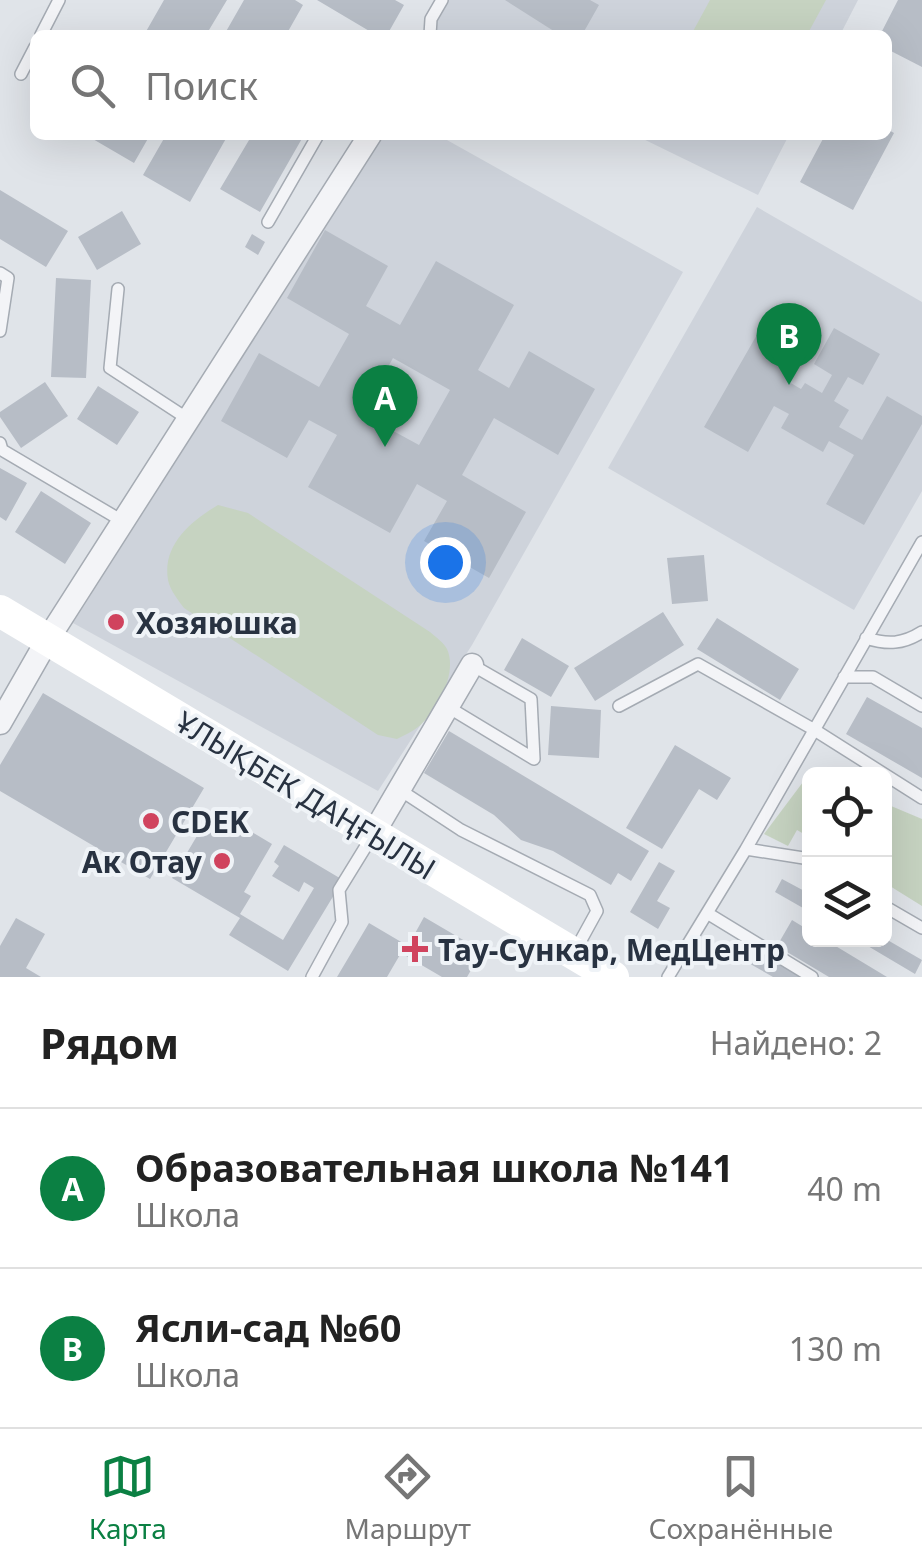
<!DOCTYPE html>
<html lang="ru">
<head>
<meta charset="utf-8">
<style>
	body { margin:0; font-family:"Noto Sans",sans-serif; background:#f2f2f2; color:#222 }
	.controls { position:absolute; right:30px; bottom:30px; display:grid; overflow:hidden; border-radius:15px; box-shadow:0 10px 40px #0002 }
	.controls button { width:90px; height:90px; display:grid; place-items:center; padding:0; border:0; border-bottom:2px solid #e0e0e0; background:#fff; color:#222; font:50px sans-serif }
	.you { position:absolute; left:445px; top:562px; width:35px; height:35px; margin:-25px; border:8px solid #fff; border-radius:50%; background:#1a73e8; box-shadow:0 0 0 15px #1a73e833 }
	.badge { display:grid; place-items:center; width:65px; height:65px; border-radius:50%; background:#0b8043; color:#fff; font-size:32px; font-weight:700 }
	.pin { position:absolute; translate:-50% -82px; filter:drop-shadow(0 2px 5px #0008) }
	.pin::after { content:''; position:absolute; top:52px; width:35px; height:30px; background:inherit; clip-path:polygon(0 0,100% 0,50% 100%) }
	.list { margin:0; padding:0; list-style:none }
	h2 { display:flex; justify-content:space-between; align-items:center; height:130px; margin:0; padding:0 40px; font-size:42px }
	h2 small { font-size:32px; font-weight:400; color:#767676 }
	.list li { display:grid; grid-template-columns:65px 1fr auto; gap:30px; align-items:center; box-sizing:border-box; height:160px; padding:0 40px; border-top:2px solid #e0e0e0 }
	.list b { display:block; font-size:38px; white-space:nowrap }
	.list p { margin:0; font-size:32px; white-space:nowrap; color:#767676 }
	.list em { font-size:32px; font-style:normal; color:#767676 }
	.icon { flex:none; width:55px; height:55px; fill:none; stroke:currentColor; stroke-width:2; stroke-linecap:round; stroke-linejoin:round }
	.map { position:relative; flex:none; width:922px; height:977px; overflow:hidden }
	.search { position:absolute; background:#fff; box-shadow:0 10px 40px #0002; left:30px; right:30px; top:30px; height:110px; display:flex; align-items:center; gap:25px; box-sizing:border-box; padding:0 35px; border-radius:15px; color:#767676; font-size:38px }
	.sheet { height:450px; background:#fff }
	nav { display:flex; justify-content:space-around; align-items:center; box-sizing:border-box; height:140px; border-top:2px solid #e0e0e0; background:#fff; font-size:28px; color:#767676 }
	nav a { display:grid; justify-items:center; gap:5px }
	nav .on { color:#0b8043 }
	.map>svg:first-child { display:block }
	.built { fill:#ced3db }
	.green { fill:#c6d3c1 }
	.building { fill:#b7bdc6; fill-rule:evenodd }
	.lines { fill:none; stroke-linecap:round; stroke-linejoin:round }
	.lane-casing { stroke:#a5abb3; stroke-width:14 }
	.street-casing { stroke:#a5abb3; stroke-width:25 }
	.lane { stroke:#f3f4f7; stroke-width:11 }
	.street { stroke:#f3f4f7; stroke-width:22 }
	.secondary { stroke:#fff; stroke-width:32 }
	.poi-dot { fill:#d0435e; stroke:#eff3f7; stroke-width:4 }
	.labels { text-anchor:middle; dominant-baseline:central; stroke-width:8; stroke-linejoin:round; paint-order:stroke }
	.poi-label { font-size:30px; font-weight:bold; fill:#283241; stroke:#eff3f7; text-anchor:start }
	.street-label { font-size:30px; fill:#283241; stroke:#eff3f7 }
</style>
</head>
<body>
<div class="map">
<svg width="922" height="977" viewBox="0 0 922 977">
	<rect width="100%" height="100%" fill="#e0e4e9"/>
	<!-- built -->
	<path class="built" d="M449,0h409l-18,35h-410z
		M384,135h54l245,137 -211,373 -94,146 -305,-168z
		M635,135h154l-31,60z
		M757,207l165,95v189l-68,119 -246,-142z"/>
	<!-- green -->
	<path class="green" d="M710,0h116l-19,35h-116z
		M218,505l30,8 182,119c6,5 14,11 17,17 11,24 -10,63 -29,78 -6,5 -14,8 -21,12l-19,-4 -194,-127c-6,-8 -14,-18 -16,-28 -6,-35 23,-59 50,-75z
		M806,778l3,1v58l-12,-7 -9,16 -24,-12z
		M884,803l38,16v87l-37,-23z"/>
	<!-- building -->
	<path class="building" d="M164,0h63l-21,35h-62z
		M244,0h51l8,5 -17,30h-62z
		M317,0h78l9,5 -17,30h-11z
		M505,0h85l9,5 -17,30h-22z
		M898,0h24v67l-35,-18v-14h-7z
		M887,129l7,4 -41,77 -53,-28 25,-47h62z
		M86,135h64l-16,28z
		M166,135h62l-38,67 -47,-27z
		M252,135h52l-44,77 -40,-23z
		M0,190l68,41 -22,36 -46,-28z
		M122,211l19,33 -44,26 -19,-33z
		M325,230l63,36 -22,40 34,19 36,-64 78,44 -36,65 31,18 20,-37 66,38 -37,66 -64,-37 -32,57 64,37 -37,66 -65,-37 23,-40 -30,-17 -27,49 -82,-46 29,-52 -28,-15 -22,38 -66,-37 38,-68 60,34 30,-53 -62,-36zM393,358l57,32 -31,55 -57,-31z
		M252,234l13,8 -7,13 -13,-8z
		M56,278l35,2 -5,98 -35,-1z
		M766,319l44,25 -21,38 12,7 4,-6 17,10 10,-18 -18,-11 20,-36 46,26 -17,31 -15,-8 -14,24 15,9 -10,17 23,13 25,-44 35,20v8l-58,101 -38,-21 28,-49 -25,-14 -6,11 -42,-24 8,-14 -15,-8 -26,46 -44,-25z
		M45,382l23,34 -47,32 -21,-31v-5z
		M98,386l41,26 -22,33 -40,-26z
		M0,468l27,15 -21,38 -6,-4z
		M41,491l50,32 -26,41 -50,-32z
		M704,555l4,46 -36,3 -5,-46z
		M663,612l21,33 -89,56 -21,-33z
		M717,618l82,51 -19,31 -83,-51z
		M522,638l47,28 -18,31 -47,-27z
		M43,693l161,95 -54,91 -150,-88v-26z
		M867,697l55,31v50l-76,-44z
		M551,706l50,4 -2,48 -51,-3z
		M449,731l200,120 -18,30 -13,-8 -7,12 -58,-34 -32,-11 -27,-25 -70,-42z
		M675,745l56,33 -14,22 -18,-11 -37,60 -36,-21z
		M213,809l59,35 -28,48 7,4 -11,18 43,26 31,-52 -10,-6 -5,10 -27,-16 7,-10 -5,-4 10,-17 59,35 -55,91 -59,-36 11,-17 -68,-40z
		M659,862l16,9 -18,30 13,7 -12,21 -28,-17z
		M782,879l28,15v18l-35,-20z
		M424,917l58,34 -15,26h-25l-41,-24 -14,24h-50l32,-54 39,23z
		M16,918l29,16 -19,34 15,9h-41v-31z
		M792,920l18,11v8h14l63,38h-58l-52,-31z
		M884,938l38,22 -7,14 -59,-35z
		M746,943l58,34h-31l-35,-20z"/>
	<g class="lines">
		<!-- lane casing -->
		<g class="lane-casing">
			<path id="lane" d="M41,35l18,-35
				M430,35l1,-16 11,-19
				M21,74l14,-27
				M268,222l50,-87
				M0,273l8,5 -8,53
				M118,289l-8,79 78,51
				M0,443l2,7 122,72
				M866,638c22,7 37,6 56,-6
				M844,677h29l49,29
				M619,706l79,-42 115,65 109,69
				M448,707l86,52 -3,-60 -59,-34
				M400,790l61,40 129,65 7,16 -22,40
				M746,849l64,10
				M884,906l38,22
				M707,913l105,64
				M312,977l30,-55 -3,-32 32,-52
				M668,977l78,-128 176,-307"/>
		</g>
		<!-- street casing -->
		<g class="street-casing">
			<path id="street" d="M0,723l48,-84 322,-504
				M372,836l100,-171"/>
		</g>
		<!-- lane -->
		<use href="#lane" class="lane"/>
		<!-- street -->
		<use href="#street" class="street"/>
		<!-- secondary -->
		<path class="secondary" d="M0,611l613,366"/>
	</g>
	<!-- markers -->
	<g class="poi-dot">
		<circle cx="116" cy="622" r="10"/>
		<circle cx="151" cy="821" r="10"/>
		<circle cx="222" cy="861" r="10"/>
		<path d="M410 934h10v10h10v10h-10v10h-10v-10h-10v-10h10z"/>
	</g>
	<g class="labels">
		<!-- poi labels -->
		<g class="poi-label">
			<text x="136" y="622">Хозяюшка</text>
			<text x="171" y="821">CDEK</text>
			<text x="202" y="861" text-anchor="end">Ак Отау</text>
			<text x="438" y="949">Тау-Сункар, МедЦентр</text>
		</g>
		<!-- street labels -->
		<g class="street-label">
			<text transform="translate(306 795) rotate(31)">ҰЛЫҚБЕК ДАҢҒЫЛЫ</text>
		</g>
	</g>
</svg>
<div class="controls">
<button><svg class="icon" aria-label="locate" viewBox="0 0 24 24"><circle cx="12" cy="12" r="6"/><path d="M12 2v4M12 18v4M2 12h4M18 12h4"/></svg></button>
<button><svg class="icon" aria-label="layers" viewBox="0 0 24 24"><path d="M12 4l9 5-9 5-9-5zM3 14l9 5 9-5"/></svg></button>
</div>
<div class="you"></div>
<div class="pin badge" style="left:385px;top:447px">A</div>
<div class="pin badge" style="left:789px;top:385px">B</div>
<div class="search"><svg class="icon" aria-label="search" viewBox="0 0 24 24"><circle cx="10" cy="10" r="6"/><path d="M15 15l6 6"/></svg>Поиск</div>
</div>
<section class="sheet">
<h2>Рядом<small>Найдено: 2</small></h2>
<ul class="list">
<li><span class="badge">A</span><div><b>Образовательная школа №141</b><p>Школа</p></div><em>40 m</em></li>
<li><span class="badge">B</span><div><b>Ясли-сад №60</b><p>Школа</p></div><em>130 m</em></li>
</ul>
</section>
<nav>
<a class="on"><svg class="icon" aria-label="map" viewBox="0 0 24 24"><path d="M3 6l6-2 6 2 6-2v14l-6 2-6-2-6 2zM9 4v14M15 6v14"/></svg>Карта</a>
<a><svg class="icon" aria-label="directions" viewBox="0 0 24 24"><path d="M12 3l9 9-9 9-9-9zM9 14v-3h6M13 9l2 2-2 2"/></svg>Маршрут</a>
<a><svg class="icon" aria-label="saved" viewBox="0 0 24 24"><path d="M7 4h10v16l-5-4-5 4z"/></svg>Сохранённые</a>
</nav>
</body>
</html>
